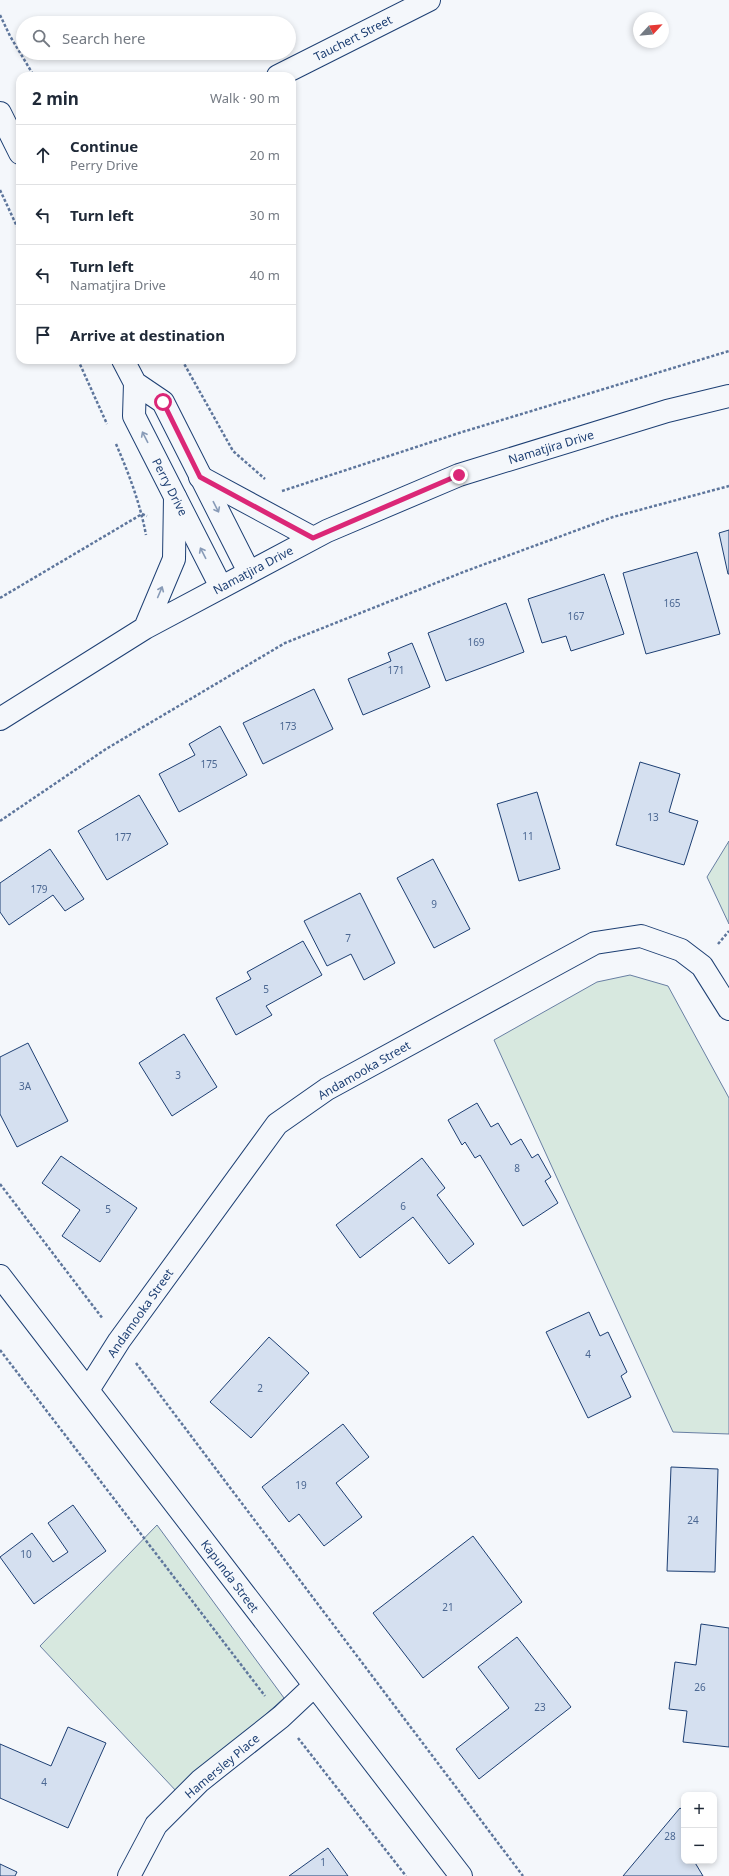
<!DOCTYPE html>
<html lang="en">
<head>
<meta charset="utf-8">
<style>
	body { margin:0; font-family:"Noto Sans",sans-serif; background:#f2f2f3; color:#1f2937 }
	.controls { position:absolute; right:12px; bottom:12px; display:grid; overflow:hidden; border-radius:8px; box-shadow:0 2px 6px #0003 }
	.controls button { width:36px; height:36px; display:grid; place-items:center; padding:0; border:0; border-bottom:1px solid #e0e1e3; background:#fff; color:#1f2937; font:20px sans-serif }
	.compass { position:absolute; left:633px; top:12px; width:36px; height:36px; border-radius:50%; background:#fff; box-shadow:0 2px 6px #0003; rotate:64deg }
	.stop { position:absolute; width:12px; height:12px; margin:-9px; border:3px solid #db2777; border-radius:50%; background:#fff }
	.stop.end { background:#db2777; border-color:#fff; box-shadow:0 1px 4px #0008 }
	.list { margin:0; padding:0; list-style:none }
	h2 { display:flex; justify-content:space-between; align-items:center; height:52px; margin:0; padding:0 16px; font-size:17px }
	h2 small { font-size:13px; font-weight:400; color:#747a83 }
	.list li { display:grid; grid-template-columns:26px 1fr auto; gap:12px; align-items:center; box-sizing:border-box; height:60px; padding:0 16px; border-top:1px solid #e0e1e3 }
	.list b { display:block; font-size:15px; white-space:nowrap }
	.list p { margin:0; font-size:13px; white-space:nowrap; color:#747a83 }
	.list em { font-size:13px; font-style:normal; color:#747a83 }
	.icon { flex:none; width:22px; height:22px; fill:none; stroke:currentColor; stroke-width:2; stroke-linecap:round; stroke-linejoin:round }
	.map { position:relative; flex:none; width:729px; height:1876px; overflow:hidden }
	.search { position:absolute; background:#fff; box-shadow:0 2px 6px #0003; left:16px; top:16px; width:280px; height:44px; display:flex; align-items:center; gap:10px; box-sizing:border-box; padding:0 14px; border-radius:22px; color:#747a83; font-size:15px }
	.panel { position:absolute; background:#fff; box-shadow:0 2px 6px #0003; left:16px; top:72px; width:280px; height:292px; border-radius:12px }
	.map>svg:first-child { display:block }
	.green { fill:#d7e8df; stroke:#687fa3 }
	.building { fill:#d5e0f0; stroke:#1d3f73 }
	.lines { fill:none; stroke-linecap:round; stroke-linejoin:round }
	.minor-casing { stroke:#1d3f73; stroke-width:24 }
	.major-casing { stroke:#1d3f73; stroke-width:24 }
	.path { stroke:#5e769c; stroke-width:2.5; stroke-dasharray:3 2; stroke-linecap:butt }
	.minor { stroke:#f4f7fb; stroke-width:22 }
	.major { stroke:#f4f7fb; stroke-width:22 }
	.oneway { stroke:#889bb7 }
	.route { stroke:#db2777; stroke-width:5 }
	.labels { text-anchor:middle; dominant-baseline:central; stroke-width:3; stroke-linejoin:round; paint-order:stroke }
	.number-label { font-size:10px; fill:#4b6792 }
	.street-label { font-size:12px; fill:#1d3f73; stroke:#f4f7fb }
</style>
</head>
<body>
<div class="map">
<svg width="729" height="1876" viewBox="0 0 729 1876">
	<rect width="100%" height="100%" fill="#f4f7fb"/>
	<!-- green -->
	<path class="green" d="M729,841v83l-22,-47z
		M630,975l38,11 61,112v336l-56,-2 -179,-392 103,-58z
		M157,1525l127,173 -106,95 -138,-147z"/>
	<!-- building -->
	<path class="building" d="M729,530v44h-1l-9,-41z
		M697,552l23,82 -74,20 -23,-81z
		M604,574l20,60 -53,17 -5,-15 -24,7 -14,-44z
		M506,603l18,49 -78,29 -18,-48z
		M412,643l18,44 -67,28 -15,-36 43,-18 -3,-8z
		M314,689l19,40 -70,35 -20,-41z
		M220,726l27,49 -68,37 -20,-38 36,-19 -6,-11z
		M640,762l40,12 -11,38 29,9 -14,44 -68,-20z
		M537,792l23,77 -41,12 -22,-77z
		M139,795l29,49 -61,36 -29,-49z
		M50,849l34,50 -19,12 -12,-16 -44,30 -9,-13v-29z
		M433,859l37,70 -36,19 -37,-70z
		M360,893l35,70 -31,17 -13,-26 -24,12 -23,-45z
		M303,941l19,34 -56,31 6,9 -36,20 -20,-37 35,-19 -4,-7z
		M184,1034l33,53 -45,29 -33,-53z
		M28,1043l40,78 -51,26 -17,-33v-57z
		M477,1103l14,24 7,-4 13,22 10,-6 11,19 6,-4 13,23 -6,4 13,22 -35,23 -43,-71 -5,3 -10,-16 -3,3 -14,-25z
		M61,1156l76,52 -37,54 -38,-26 18,-26 -38,-27z
		M422,1158l23,30 -8,7 37,49 -25,20 -36,-47 -53,41 -24,-33z
		M589,1312l11,24 8,-4 19,40 -6,4 10,21 -43,21 -42,-86z
		M269,1337l40,36 -58,65 -41,-36z
		M343,1424l26,33 -33,26 26,34 -38,29 -25,-32 -10,8 -27,-35z
		M671,1467l47,2 -3,103 -48,-1z
		M73,1505l33,46 -72,53 -34,-47 32,-24 21,29 15,-10 -20,-29z
		M473,1536l49,66 -99,76 -50,-65z
		M701,1624l28,4v119l-46,-5 4,-31 -18,-2 6,-47 21,3z
		M517,1637l54,70 -92,72 -23,-30 53,-41 -31,-41z
		M68,1727l38,16 -38,85 -68,-30v-54l51,22z
		M680,1808l4,3v50h10l9,15h-80z
		M328,1848l20,28h-59z
		M0,1864l17,8 -2,4h-15z"/>
	<g class="lines">
		<!-- minor casing -->
		<g class="minor-casing">
			<path id="minor" d="M278,76l151,-76
				M0,113l20,40
				M123,360l12,23 -1,33 87,171
				M135,383l28,19 86,170
				M0,1276l461,600
				M88,1390l31,-49 158,-217 50,-35 268,-146 46,-7 40,14 21,16 27,43
				M129,1876l27,-51 44,-44 81,-64 33,-31"/>
		</g>
		<!-- major casing -->
		<g class="major-casing">
			<path id="major" d="M200,477l113,61
				M145,628l29,-69 1,-62
				M0,719l145,-91 182,-97 132,-56 208,-64 62,-15"/>
		</g>
		<!-- path -->
		<path class="path" d="M0,15l10,21 24,40
			M0,190l20,43
			M78,360l29,64
			M182,360l51,91 32,28
			M116,444c13,30 24,59 30,91
			M282,491l177,-58 270,-82
			M0,598l142,-84 5,2
			M0,821l106,-72 179,-106 181,-72 147,-54 116,-31
			M718,944l11,-13
			M0,1184l103,135
			M0,1350l265,346
			M136,1363l387,513
			M298,1738l108,138"/>
		<!-- minor -->
		<use href="#minor" class="minor"/>
		<!-- major -->
		<use href="#major" class="major"/>
	</g>
	<!-- one-way arrows -->
	<defs><path id="oneway-shaft" d="M-6 0H5M1.5-3L5.5 0L1.5 3" fill="none" stroke-width="1.6" stroke-linecap="round" stroke-linejoin="round"/></defs>
	<g class="oneway">
		<use href="#oneway-shaft" transform="translate(145 437) rotate(-117)"/>
		<use href="#oneway-shaft" transform="translate(216 507) rotate(63)"/>
		<use href="#oneway-shaft" transform="translate(203 553) rotate(-117)"/>
		<use href="#oneway-shaft" transform="translate(160 592) rotate(-67)"/>
	</g>
	<g class="lines">
		<!-- route -->
		<path class="route" d="M163,402l37,75 113,61 146,-63"/>
	</g>
	<g class="labels">
		<!-- number labels -->
		<g class="number-label">
			<text x="672" y="603">165</text>
			<text x="576" y="616">167</text>
			<text x="476" y="642">169</text>
			<text x="396" y="670">171</text>
			<text x="288" y="726">173</text>
			<text x="209" y="764">175</text>
			<text x="653" y="817">13</text>
			<text x="528" y="836">11</text>
			<text x="123" y="837">177</text>
			<text x="39" y="889">179</text>
			<text x="434" y="904">9</text>
			<text x="348" y="938">7</text>
			<text x="266" y="989">5</text>
			<text x="178" y="1075">3</text>
			<text x="25" y="1086">3A</text>
			<text x="517" y="1168">8</text>
			<text x="403" y="1206">6</text>
			<text x="108" y="1209">5</text>
			<text x="588" y="1354">4</text>
			<text x="260" y="1388">2</text>
			<text x="301" y="1485">19</text>
			<text x="693" y="1520">24</text>
			<text x="26" y="1554">10</text>
			<text x="448" y="1607">21</text>
			<text x="700" y="1687">26</text>
			<text x="540" y="1707">23</text>
			<text x="44" y="1782">4</text>
			<text x="670" y="1836">28</text>
			<text x="323" y="1862">1</text>
		</g>
		<!-- street labels -->
		<g class="street-label">
			<text transform="translate(353 38) rotate(-27)">Tauchert Street</text>
			<text transform="translate(551 447) rotate(-17)">Namatjira Drive</text>
			<text transform="translate(170 487) rotate(63)">Perry Drive</text>
			<text transform="translate(253 570) rotate(-28)">Namatjira Drive</text>
			<text transform="translate(364 1070) rotate(-30)">Andamooka Street</text>
			<text transform="translate(140 1313) rotate(-55)">Andamooka Street</text>
			<text transform="translate(230 1576) rotate(53)">Kapunda Street</text>
			<text transform="translate(222 1766) rotate(-40)">Hamersley Place</text>
		</g>
	</g>
</svg>
<div class="controls">
<button>+</button>
<button>−</button>
</div>
<svg class="compass" viewBox="-18 -18 36 36"><path d="M0-13l5 13h-10z" fill="#e53935"/><path d="M0 13l5-13h-10z" fill="#747a83"/></svg>
<div class="stop" style="left:163px;top:402px"></div>
<div class="stop end" style="left:459px;top:475px"></div>
<div class="search"><svg class="icon" aria-label="search" viewBox="0 0 24 24"><circle cx="10" cy="10" r="6"/><path d="M15 15l6 6"/></svg>Search here</div>
<section class="panel">
<h2>2 min<small>Walk · 90 m</small></h2>
<ul class="list">
<li><svg class="icon" aria-label="ahead" viewBox="0 0 24 24"><path d="M12 20V5M6 11l6-6 6 6"/></svg><div><b>Continue</b><p>Perry Drive</p></div><em>20 m</em></li>
<li><svg class="icon" aria-label="left" viewBox="0 0 24 24"><path d="M17 20v-9H6M10 6l-5 5 5 5"/></svg><div><b>Turn left</b></div><em>30 m</em></li>
<li><svg class="icon" aria-label="left" viewBox="0 0 24 24"><path d="M17 20v-9H6M10 6l-5 5 5 5"/></svg><div><b>Turn left</b><p>Namatjira Drive</p></div><em>40 m</em></li>
<li><svg class="icon" aria-label="arrive" viewBox="0 0 24 24"><path d="M6 21V4h12l-3 4 3 4H6"/></svg><div><b>Arrive at destination</b></div></li>
</ul>
</section>
</div>
</body>
</html>
